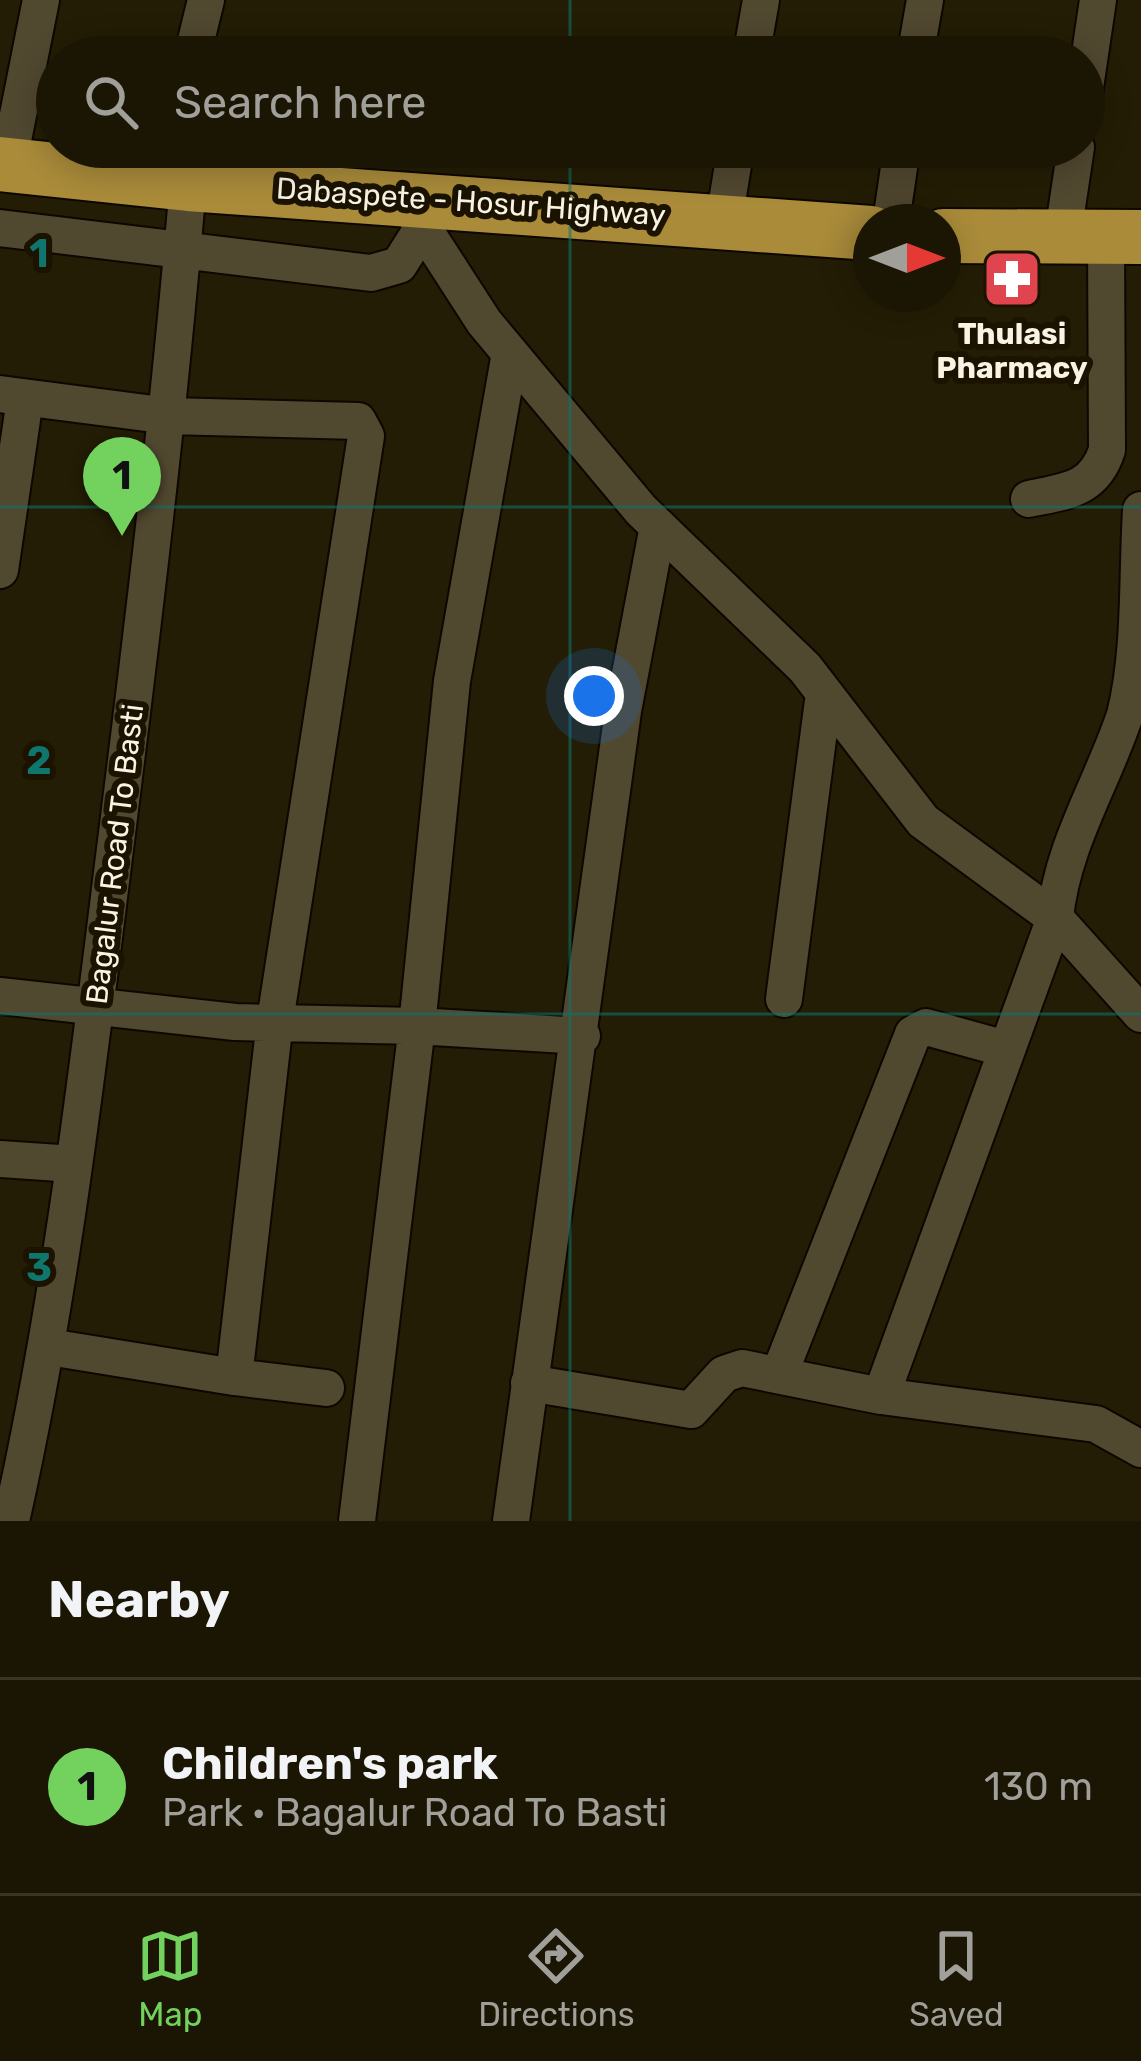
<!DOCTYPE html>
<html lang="en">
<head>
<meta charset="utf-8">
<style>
	body { margin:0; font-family:Rubik,sans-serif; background:#282313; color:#f1f3f6 }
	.compass { position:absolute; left:853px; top:204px; width:108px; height:108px; border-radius:50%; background:#1b1604; box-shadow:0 6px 30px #0003; rotate:90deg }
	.you { position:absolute; left:594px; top:696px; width:42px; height:42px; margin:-30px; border:9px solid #fff; border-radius:50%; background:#1a73e8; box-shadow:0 0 0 18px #1a73e833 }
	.badge { display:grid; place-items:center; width:78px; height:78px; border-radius:50%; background:#73d25d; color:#111; font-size:39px; font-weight:700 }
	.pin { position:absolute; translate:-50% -99px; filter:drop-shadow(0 3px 6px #0008) }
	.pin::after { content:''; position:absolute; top:63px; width:42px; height:36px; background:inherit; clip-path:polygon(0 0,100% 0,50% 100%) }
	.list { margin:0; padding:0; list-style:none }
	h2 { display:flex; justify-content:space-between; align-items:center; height:156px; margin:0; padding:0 48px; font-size:51px }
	h2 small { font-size:39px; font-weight:400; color:#a09f9a }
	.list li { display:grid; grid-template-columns:78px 1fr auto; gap:36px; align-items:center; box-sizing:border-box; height:216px; padding:0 48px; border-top:3px solid #393526 }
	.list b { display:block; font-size:45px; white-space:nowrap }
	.list p { margin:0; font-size:39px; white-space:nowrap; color:#a09f9a }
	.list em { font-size:39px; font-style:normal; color:#a09f9a }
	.icon { flex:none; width:66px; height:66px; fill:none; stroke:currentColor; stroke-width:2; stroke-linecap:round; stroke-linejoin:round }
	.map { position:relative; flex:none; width:1141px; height:1521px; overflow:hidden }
	.search { position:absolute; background:#1b1604; box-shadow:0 6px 30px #0003; left:36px; right:36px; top:36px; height:132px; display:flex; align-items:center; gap:30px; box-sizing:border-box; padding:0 42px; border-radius:66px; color:#a09f9a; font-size:45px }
	.sheet { height:372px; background:#1b1604 }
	nav { display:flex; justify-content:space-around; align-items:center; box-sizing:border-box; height:168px; border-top:3px solid #393526; background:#1b1604; font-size:33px; color:#a09f9a }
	nav a { display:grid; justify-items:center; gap:6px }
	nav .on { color:#73d25d }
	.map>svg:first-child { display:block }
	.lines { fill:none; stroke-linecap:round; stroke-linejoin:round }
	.minor-casing { stroke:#0d0700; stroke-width:40 }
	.highway-casing { stroke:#0d0700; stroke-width:58 }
	.minor { stroke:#514830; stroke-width:36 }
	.highway { stroke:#a98b3a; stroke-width:54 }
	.grid { fill:none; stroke:#0f766e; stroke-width:3; stroke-opacity:0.55 }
	.labels { text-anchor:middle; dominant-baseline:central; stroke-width:12; stroke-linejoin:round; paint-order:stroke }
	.street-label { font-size:30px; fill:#f8f3e4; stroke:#1b1300 }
	.poi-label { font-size:30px; font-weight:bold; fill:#f8f3e4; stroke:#1b1300 }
	.grid-label { font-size:39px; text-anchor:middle; font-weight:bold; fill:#0f766e; stroke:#1b1300; stroke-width:12; stroke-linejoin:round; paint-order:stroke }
</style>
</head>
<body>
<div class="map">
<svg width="1141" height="1521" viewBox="0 0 1141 1521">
	<rect width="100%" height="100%" fill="#241d05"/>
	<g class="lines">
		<!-- minor casing -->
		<g class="minor-casing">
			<path id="minor" d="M192,57l14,-57
				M751,57l10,-57
				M915,57l10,-57
				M1084,94l14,-94
				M8,165l33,-165
				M404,198l80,124 157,188 164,158 118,153 132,97 86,96
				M724,220l12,-73
				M891,222l11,-75
				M0,228l371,45 28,-8 24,-38
				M1062,240l14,-93
				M510,353l-58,328 -35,345 165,10
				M0,394l169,22 189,5 8,15 -91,585 -41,356 -185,-30
				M1029,499c38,-8 65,-9 78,-49l-1,-212
				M1141,510c-4,66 0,142 -16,205 -23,69 -63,130 -70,203l-174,478 215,28 45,25
				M0,570l25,-171
				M0,996l235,26 182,4 -60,495
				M784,999l40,-306
				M0,1159l74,5
				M779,1375l134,-341 13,-7 80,22
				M234,1377l92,11
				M529,1383l162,27 33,-36 18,-6 139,28
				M11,1521c48,-214 74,-431 101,-648 29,-230 57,-459 76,-689
				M511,1521l112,-810 35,-185"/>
		</g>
		<!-- highway casing -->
		<g class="highway-casing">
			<path id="highway" d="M0,164l188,20 683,49
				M943,236l198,1"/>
		</g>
		<!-- minor -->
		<use href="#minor" class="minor"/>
		<!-- highway -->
		<use href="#highway" class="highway"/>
	</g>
	<!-- grid -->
	<path class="grid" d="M570,0v57M570,147v1374M0,507h1141M0,1014h1141"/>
	<!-- icons -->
	<defs>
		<g id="pharmacy-square" transform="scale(3)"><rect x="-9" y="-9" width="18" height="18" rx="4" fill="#e0444e" stroke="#1b1300"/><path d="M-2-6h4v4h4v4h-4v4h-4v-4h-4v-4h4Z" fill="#fff"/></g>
	</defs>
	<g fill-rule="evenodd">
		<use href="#pharmacy-square" x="1012" y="279"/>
	</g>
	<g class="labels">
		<!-- street labels -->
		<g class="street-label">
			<text transform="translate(471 202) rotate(4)">Dabaspete - Hosur Highway</text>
			<text transform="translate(115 854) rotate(-83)">Bagalur Road To Basti</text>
		</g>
		<!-- poi labels -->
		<g class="poi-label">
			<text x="1012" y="334">Thulasi<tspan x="1012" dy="34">Pharmacy</tspan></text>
		</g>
	</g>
	<g class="grid-label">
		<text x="39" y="267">1</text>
		<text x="39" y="774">2</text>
		<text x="39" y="1281">3</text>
	</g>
</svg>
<svg class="compass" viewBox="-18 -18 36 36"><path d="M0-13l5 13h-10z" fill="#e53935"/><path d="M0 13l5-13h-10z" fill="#a09f9a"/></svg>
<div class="you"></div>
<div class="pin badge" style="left:122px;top:536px">1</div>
<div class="search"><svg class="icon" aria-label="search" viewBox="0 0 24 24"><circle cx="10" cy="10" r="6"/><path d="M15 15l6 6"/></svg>Search here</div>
</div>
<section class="sheet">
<h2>Nearby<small></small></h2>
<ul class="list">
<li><span class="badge">1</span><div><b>Children's park</b><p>Park · Bagalur Road To Basti</p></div><em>130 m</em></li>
</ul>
</section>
<nav>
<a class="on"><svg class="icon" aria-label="map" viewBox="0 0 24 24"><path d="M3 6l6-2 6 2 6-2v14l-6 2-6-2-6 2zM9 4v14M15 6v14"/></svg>Map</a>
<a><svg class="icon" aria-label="directions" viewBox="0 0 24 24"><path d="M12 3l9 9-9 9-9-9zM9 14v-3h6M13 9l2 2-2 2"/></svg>Directions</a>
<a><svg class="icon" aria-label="saved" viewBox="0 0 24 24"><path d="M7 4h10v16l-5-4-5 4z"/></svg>Saved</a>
</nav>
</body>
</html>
